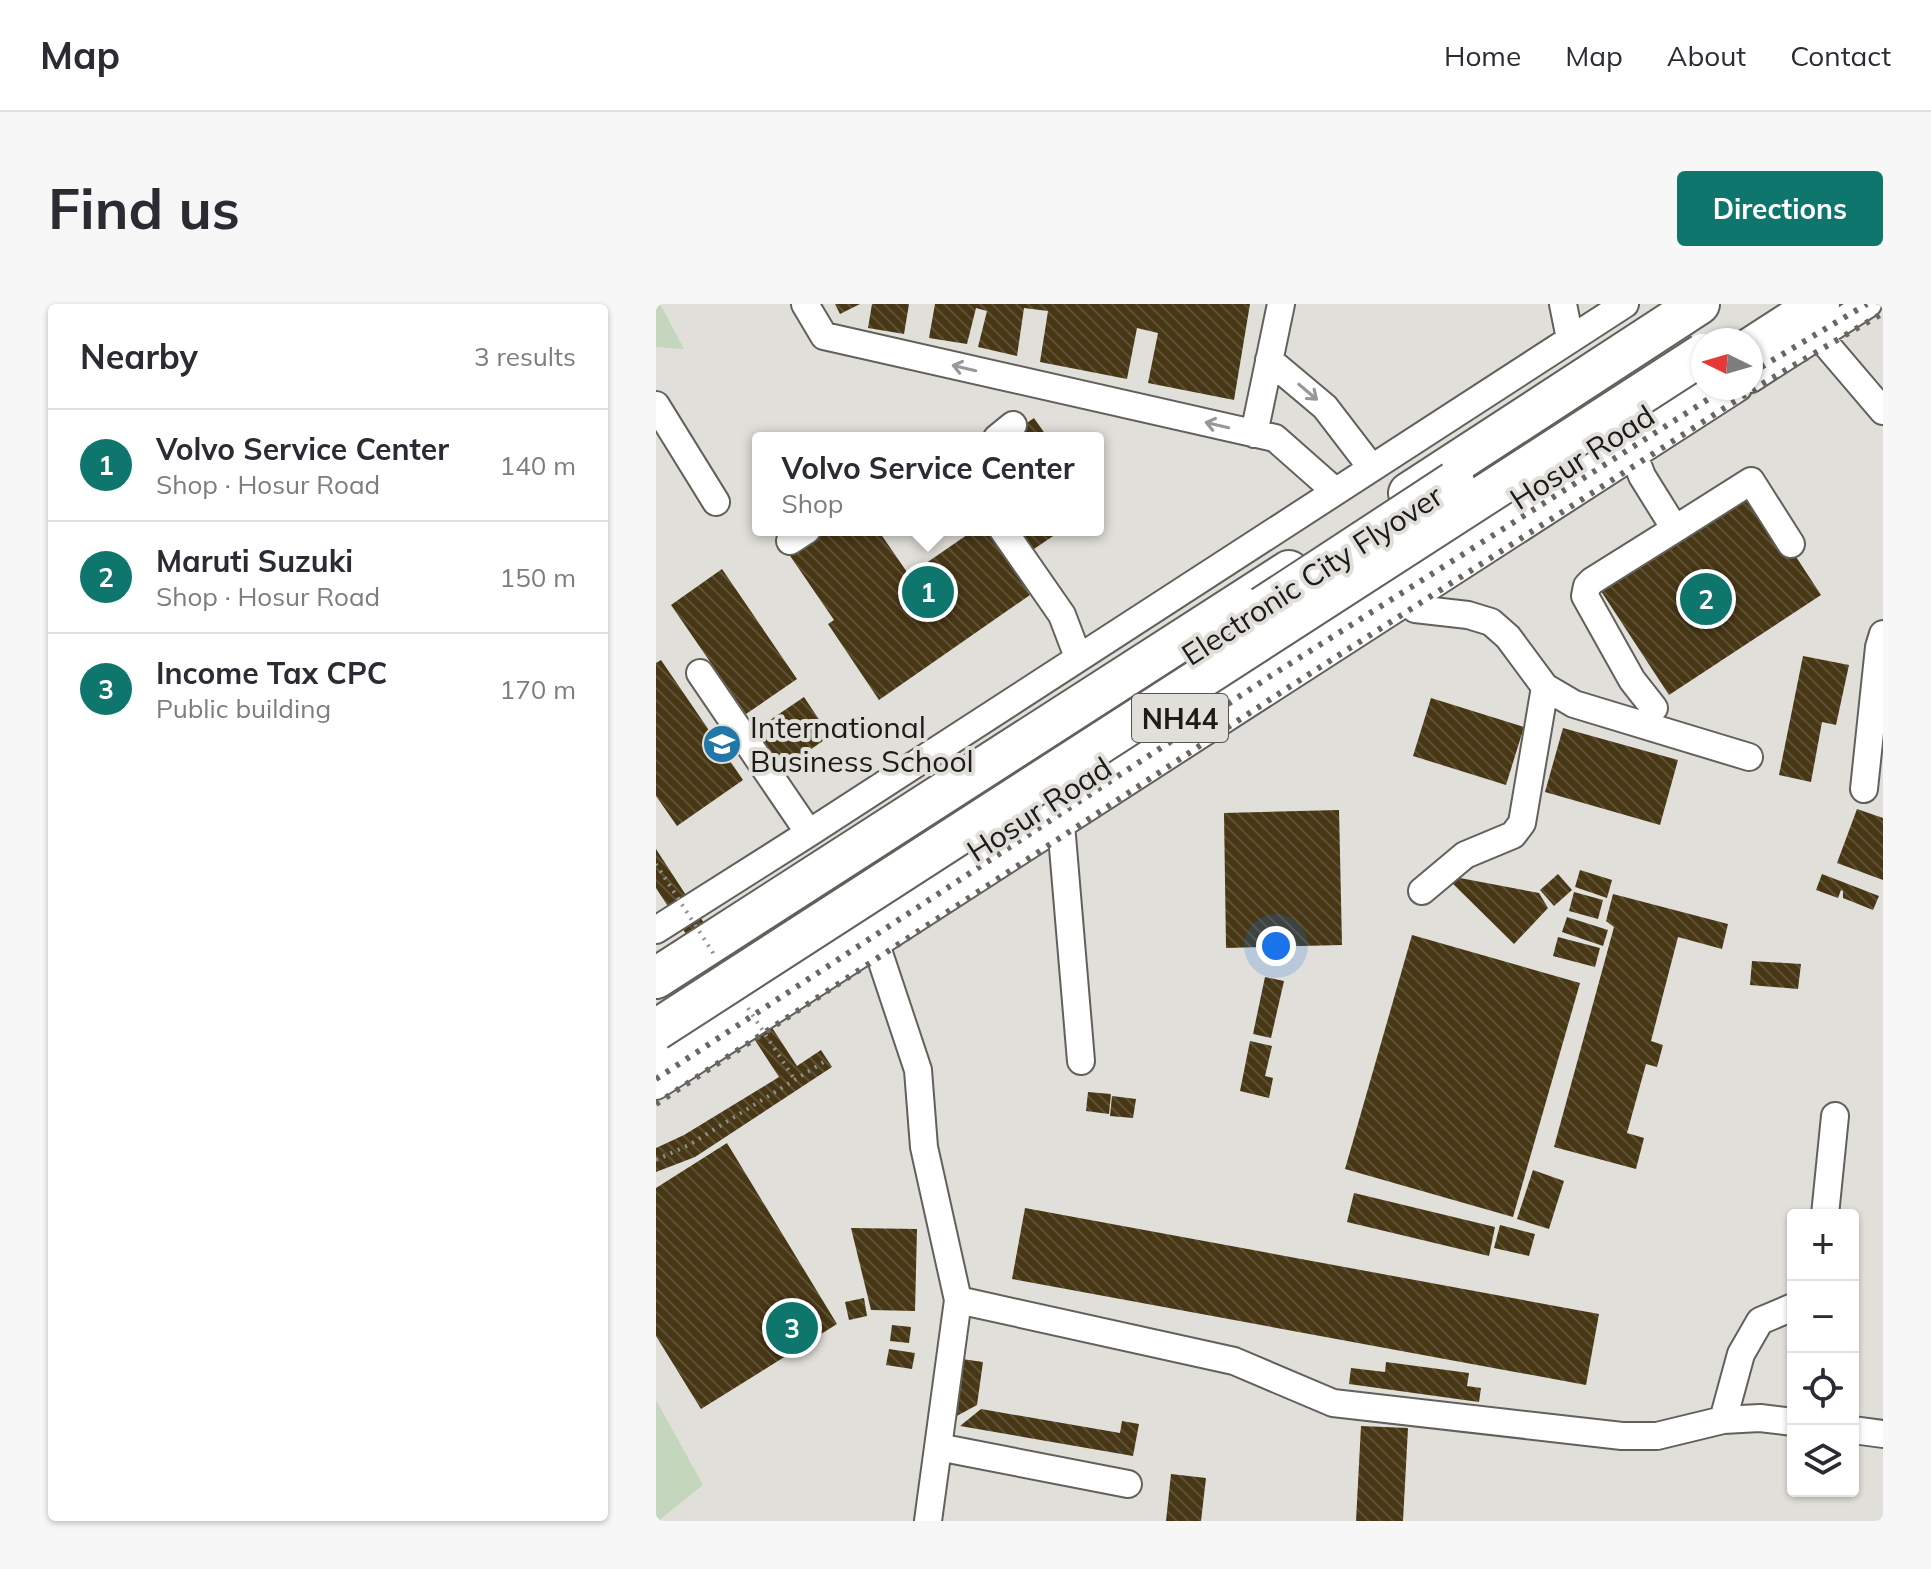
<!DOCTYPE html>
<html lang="en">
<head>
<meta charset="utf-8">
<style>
	body { margin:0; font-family:Mulish,sans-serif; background:#f7f7f7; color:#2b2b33 }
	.controls { position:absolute; right:24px; bottom:24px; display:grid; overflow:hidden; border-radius:8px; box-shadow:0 2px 6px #0004 }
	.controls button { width:72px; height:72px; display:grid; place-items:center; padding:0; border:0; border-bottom:2px solid #e1e1e2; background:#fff; color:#2b2b33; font:40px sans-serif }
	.compass { position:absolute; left:1035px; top:24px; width:72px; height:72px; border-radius:50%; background:#fff; box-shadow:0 2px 6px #0004; rotate:275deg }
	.you { position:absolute; left:620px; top:642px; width:28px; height:28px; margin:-20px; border:6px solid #fff; border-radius:50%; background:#1a73e8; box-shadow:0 0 0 12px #1a73e833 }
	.badge { display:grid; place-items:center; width:52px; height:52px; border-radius:50%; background:#0f766e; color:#fff; font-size:26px; font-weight:700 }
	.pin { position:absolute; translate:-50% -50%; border:4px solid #fff; box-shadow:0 2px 8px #0006 }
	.popup { position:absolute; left:96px; top:128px; width:352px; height:104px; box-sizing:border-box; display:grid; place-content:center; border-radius:8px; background:#fff; filter:drop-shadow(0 2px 6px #0005); font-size:26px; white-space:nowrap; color:#7c7c81 }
	.popup b { font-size:30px; color:#2b2b33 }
	.popup::after { content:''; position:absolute; left:50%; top:100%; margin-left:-16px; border:16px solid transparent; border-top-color:#fff }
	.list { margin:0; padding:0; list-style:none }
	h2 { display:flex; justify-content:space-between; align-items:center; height:104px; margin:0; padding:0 32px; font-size:34px }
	h2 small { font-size:26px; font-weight:400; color:#7c7c81 }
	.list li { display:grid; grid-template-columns:52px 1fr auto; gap:24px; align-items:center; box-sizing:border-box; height:112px; padding:0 32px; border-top:2px solid #e1e1e2 }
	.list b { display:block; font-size:30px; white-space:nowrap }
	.list p { margin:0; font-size:26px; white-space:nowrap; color:#7c7c81 }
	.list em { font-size:26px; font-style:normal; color:#7c7c81 }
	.icon { flex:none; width:44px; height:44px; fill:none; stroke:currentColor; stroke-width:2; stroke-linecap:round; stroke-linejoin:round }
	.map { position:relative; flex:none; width:1227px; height:1217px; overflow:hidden; border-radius:8px }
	header { display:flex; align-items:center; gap:48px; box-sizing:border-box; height:112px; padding:0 40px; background:#fff; border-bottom:2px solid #e1e1e2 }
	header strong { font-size:38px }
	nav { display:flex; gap:44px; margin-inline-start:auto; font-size:28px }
	.intro { display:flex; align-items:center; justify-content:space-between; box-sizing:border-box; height:192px; padding:0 48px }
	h1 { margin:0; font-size:56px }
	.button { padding:20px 36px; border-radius:8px; background:#0f766e; color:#fff; font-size:28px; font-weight:700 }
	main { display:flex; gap:48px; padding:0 48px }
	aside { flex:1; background:#fff; border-radius:8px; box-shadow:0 2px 6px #0004 }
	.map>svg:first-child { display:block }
	.green { fill:#c4d6bb }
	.building { fill:url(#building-back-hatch) }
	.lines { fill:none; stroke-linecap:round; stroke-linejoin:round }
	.minor-casing { stroke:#62605b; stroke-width:30 }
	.highway-casing { stroke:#62605b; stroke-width:44 }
	.path { stroke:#94938e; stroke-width:4; stroke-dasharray:2 6; stroke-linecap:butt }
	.minor { stroke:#fff; stroke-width:26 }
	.highway { stroke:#fff; stroke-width:40 }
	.rail { stroke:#686763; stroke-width:6; stroke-dasharray:4 8; stroke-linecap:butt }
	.highway-bridge-casing { stroke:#62605b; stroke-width:44; stroke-linecap:butt }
	.path-bridge { stroke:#94938e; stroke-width:4; stroke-dasharray:2 6; stroke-linecap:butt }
	.highway-bridge { stroke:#fff; stroke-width:40 }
	.oneway { stroke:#999898 }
	.labels { text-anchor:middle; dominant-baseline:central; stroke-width:8; stroke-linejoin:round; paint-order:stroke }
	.shield { fill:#e1dfd9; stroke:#575653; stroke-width:2 }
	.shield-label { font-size:28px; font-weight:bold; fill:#1c1b19 }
	.street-label { font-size:30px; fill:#1c1b19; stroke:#e1dfd9 }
	.poi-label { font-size:30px; fill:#1c1b19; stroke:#e1dfd9; text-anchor:start }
</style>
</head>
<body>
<header>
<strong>Map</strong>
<nav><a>Home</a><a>Map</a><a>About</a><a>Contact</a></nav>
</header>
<div class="intro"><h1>Find us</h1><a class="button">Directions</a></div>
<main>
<aside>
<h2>Nearby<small>3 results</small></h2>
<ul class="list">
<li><span class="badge">1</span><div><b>Volvo Service Center</b><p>Shop · Hosur Road</p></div><em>140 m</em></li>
<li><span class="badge">2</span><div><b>Maruti Suzuki</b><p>Shop · Hosur Road</p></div><em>150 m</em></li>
<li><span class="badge">3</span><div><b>Income Tax CPC</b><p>Public building</p></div><em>170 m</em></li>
</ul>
</aside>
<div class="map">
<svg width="1227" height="1217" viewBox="0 0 1227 1217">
	<defs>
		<pattern id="building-back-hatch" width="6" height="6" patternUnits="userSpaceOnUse" patternTransform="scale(2)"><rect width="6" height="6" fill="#473715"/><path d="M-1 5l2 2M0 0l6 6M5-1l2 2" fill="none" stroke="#5e5136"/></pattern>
	</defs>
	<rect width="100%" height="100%" fill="#e1dfd9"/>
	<!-- green -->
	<path class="green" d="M0,0h4l24,45 -28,-2z
		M0,1096l47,85 -45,36h-2z"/>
	<!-- building -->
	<path class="building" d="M179,0h25l-20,10z
		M216,0h37l-5,30 -36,-6z
		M279,0h315l-16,96 -86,-17 10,-50 -21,-5 -10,51 -87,-17 8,-51 -24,-3 -7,48 -39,-9 9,-36 -11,-3 -9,36 -38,-6z
		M378,114l14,20h-43z
		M1093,181l72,110 -152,100 -72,-110z
		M160,226h62l31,45 65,-45h12l44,65 -151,105 -51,-76 6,-4 -48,-70z
		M361,226h45l-31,21z
		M66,265l75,110 -51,35 -75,-109z
		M1147,352l46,9 -13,60 -14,-3 -11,60 -32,-7z
		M5,356l82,120 -66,46 -21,-30v-133z
		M148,393l26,39 -49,34 -27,-39z
		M775,394l93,29 -18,58 -93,-29z
		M907,424l115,32 -18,65 -115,-33z
		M1201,505l26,9v62l-46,-17z
		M683,506l3,135 -116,3 -2,-135z
		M0,545l141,217 24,-16 11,17 -137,90 -39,15v-24l28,-13 95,-58 -123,-189z
		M924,566l32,10 -5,18 -32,-11z
		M902,570l14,16 -18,16 -14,-16z
		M1166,570l57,22 -6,14 -30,-12v-7l-2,-1 -3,8 -22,-8z
		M788,571l95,18 9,15 -34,36z
		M918,588l29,8 -5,19 -29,-8z
		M957,590l115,30 -6,25 -44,-12 -27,104 12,4 -6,22 -11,-3 -19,69 17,5 -8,31 -82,-22 60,-220 -8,-6z
		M911,613l41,13 -5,16 -41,-14z
		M756,631l168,48 -67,234 -168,-48z
		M902,633l42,11 -5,19 -42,-11z
		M1096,657l49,3 -3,25 -48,-4z
		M609,673l19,4 -13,57 -18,-4z
		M594,737l22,5 -7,30 8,2 -4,20 -29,-7z
		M432,788l23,2 -2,20 -23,-3z
		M456,792l24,3 -3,19 -23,-2z
		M71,839l110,181 -136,85 -45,-73v-148z
		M877,866l31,11 -15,48 -32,-10z
		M698,889l141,34 -6,29 -142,-34z
		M369,904l574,106 -13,71 -574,-106z
		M844,921l35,9 -6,22 -35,-8z
		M195,924l66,1 -2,82 -44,-1z
		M208,994l3,18 -18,4 -4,-18z
		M236,1021l19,2 -2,16 -19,-2z
		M233,1045l26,4 -3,16 -26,-4z
		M306,1055l21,3 -6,43 -24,13z
		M730,1058l83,11 -2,13 14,2 -2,14 -130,-18 2,-16 34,4z
		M325,1105l139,24 2,-12 17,3 -6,32 -173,-30z
		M705,1122l47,2 -5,93h-47z
		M515,1170l35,4 -5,43h-35z"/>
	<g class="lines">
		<!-- minor casing -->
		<g class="minor-casing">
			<path id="minor" d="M149,0l19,32 451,102 60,53
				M907,0l7,35
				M1163,32l64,75
				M613,56l56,47 46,60
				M1095,75l117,-75
				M0,101l60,97
				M598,130l27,-130
				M341,134l16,-13
				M978,151l8,21 33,53 76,-48 40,63
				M347,226l59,85 16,42
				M134,237l17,-11
				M751,297l8,8 53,6 23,7 17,15 37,50 29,17 175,53
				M44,369l109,160
				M998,404l-22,-28 -47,-84 2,-10 5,-5 83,-52
				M1208,485l15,-142 4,-13
				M405,520l20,237
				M766,587l43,-36 48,-20 9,-12 23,-136
				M0,626l153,-97 816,-529
				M220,640l42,126 6,77 34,153 -30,221
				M0,782l1082,-698
				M1169,911l10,-99
				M302,996l276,61 99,42 289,33h35l66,-16 37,-2 33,4
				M1067,1116l18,-66 19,-33 33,-14
				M1197,1126l30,4
				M282,1143l190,37"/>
		</g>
		<!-- highway casing -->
		<g class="highway-casing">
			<path id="highway" d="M1095,44l68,-44
				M753,189l290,-189
				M0,674l633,-407
				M0,752l1047,-677"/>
		</g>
		<!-- path -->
		<path class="path" d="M0,856l33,-15 138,-85"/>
		<!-- minor -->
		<use href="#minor" class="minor"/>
		<!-- highway -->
		<use href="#highway" class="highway"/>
		<!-- rail -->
		<path class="rail" d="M1095,69l116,-69
			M0,775l616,-404 454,-287
			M0,800l630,-415 476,-305 121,-71"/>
		<!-- highway-bridge casing -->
		<g class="highway-bridge-casing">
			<path id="highway-bridge" d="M607,303l191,-125
				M0,726l1047,-676"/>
		</g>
		<!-- path-bridge -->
		<path class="path-bridge" d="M0,560l59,92
			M92,704l47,72"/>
		<!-- highway-bridge -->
		<use href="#highway-bridge" class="highway-bridge"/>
	</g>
	<!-- one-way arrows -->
	<defs><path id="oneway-shaft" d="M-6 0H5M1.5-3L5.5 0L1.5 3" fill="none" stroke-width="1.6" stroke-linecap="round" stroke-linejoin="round" transform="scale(2)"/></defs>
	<g class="oneway">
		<use href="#oneway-shaft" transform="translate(308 64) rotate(-167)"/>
		<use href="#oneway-shaft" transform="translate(652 88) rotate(40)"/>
		<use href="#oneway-shaft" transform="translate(561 121) rotate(-167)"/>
	</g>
	<!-- icons -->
	<defs>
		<g id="university-disc" transform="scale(2)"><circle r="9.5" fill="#2177a7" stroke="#e1dfd9"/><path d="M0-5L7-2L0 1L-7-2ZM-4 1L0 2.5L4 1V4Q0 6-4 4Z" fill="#fff"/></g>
	</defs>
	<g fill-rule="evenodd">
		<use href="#university-disc" x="66" y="440"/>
	</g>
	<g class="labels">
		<!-- shield labels -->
		<rect class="shield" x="476" y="390" width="96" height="48" rx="6"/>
		<g class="shield-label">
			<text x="524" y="414">NH44</text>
		</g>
		<!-- street labels -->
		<g class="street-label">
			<text transform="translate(926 153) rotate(-33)">Hosur Road</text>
			<text transform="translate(656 271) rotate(-33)">Electronic City Flyover</text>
			<text transform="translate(383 505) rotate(-33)">Hosur Road</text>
		</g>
		<!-- poi labels -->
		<g class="poi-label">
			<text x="94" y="423">International<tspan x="94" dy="34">Business School</tspan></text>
		</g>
	</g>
</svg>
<div class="controls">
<button>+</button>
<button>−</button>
<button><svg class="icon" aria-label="locate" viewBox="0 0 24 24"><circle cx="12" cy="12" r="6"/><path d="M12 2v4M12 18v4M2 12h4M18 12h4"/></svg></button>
<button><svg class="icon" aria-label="layers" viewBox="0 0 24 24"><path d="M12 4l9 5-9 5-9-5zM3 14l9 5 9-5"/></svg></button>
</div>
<svg class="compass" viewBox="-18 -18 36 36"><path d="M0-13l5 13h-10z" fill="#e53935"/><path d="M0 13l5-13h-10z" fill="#7c7c81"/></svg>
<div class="you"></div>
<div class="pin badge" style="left:272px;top:288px">1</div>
<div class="popup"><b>Volvo Service Center</b>Shop</div>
<div class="pin badge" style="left:1050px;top:295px">2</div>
<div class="pin badge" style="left:136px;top:1024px">3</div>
</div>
</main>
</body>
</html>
